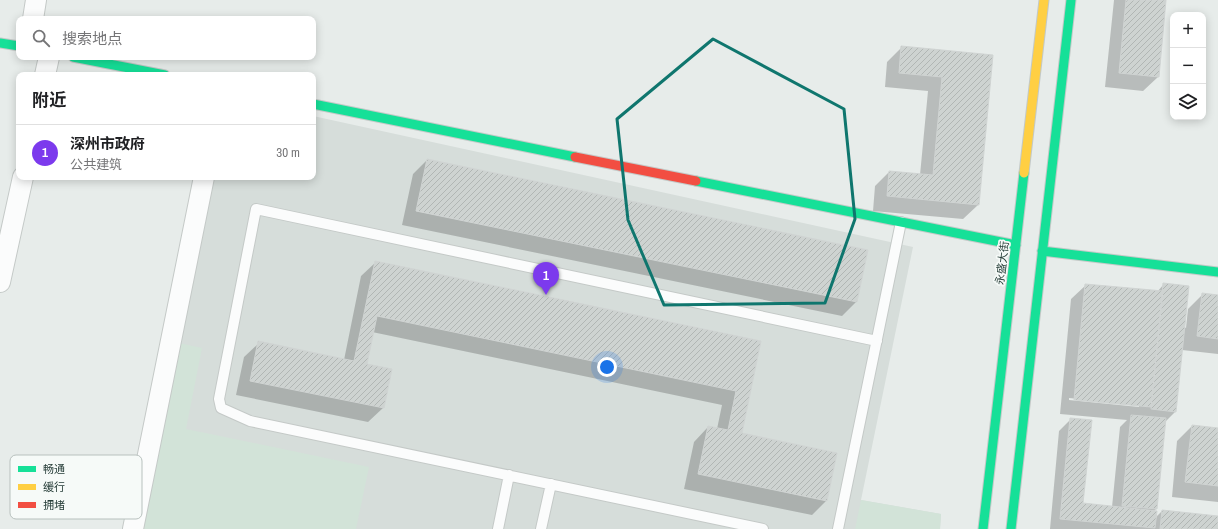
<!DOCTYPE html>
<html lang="zh">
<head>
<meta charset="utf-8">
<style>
	body { margin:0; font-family:"Archivo Narrow","Noto Sans SC",sans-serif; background:#f2f2f2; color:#202124 }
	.controls { position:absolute; right:12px; top:12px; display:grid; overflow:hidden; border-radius:8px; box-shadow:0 2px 10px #0003 }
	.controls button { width:36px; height:36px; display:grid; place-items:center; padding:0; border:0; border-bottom:1px solid #e0e0e0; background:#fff; color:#202124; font:20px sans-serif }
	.you { position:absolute; left:607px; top:367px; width:14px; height:14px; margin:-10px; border:3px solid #fff; border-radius:50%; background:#1a73e8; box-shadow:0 0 0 6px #1a73e833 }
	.badge { display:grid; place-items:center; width:26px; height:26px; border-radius:50%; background:#7c3aed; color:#fff; font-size:13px; font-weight:700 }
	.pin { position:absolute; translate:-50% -33px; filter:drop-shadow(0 1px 2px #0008) }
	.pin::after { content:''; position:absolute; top:21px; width:14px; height:12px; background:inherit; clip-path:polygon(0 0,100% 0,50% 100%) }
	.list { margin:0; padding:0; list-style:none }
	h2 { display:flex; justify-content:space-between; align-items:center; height:52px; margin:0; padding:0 16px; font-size:17px }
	h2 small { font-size:13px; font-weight:400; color:#757577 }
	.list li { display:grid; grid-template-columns:26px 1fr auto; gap:12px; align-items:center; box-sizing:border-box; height:56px; padding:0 16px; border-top:1px solid #e0e0e0 }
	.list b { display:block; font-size:15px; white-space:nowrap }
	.list p { margin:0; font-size:13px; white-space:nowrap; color:#757577 }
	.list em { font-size:13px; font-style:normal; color:#757577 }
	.icon { flex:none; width:22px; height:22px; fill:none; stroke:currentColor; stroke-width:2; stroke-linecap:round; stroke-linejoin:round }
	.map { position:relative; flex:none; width:1218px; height:529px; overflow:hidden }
	.search { position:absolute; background:#fff; box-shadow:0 2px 10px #0003; left:16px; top:16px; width:300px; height:44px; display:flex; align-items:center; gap:10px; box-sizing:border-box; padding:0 14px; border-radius:8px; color:#757577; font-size:15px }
	.panel { position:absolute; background:#fff; box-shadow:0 2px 10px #0003; left:16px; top:72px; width:300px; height:108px; border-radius:8px }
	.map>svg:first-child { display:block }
	.built { fill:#d6ddda }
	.grass { fill:#d2e3d8 }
	.shadow { fill:#0003; fill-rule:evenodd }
	.building { fill:url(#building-hatch); stroke:#d0d4d3 }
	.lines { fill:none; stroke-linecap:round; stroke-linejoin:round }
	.lane-casing { stroke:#c4c9c7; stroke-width:12 }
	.street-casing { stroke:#c4c9c7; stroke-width:22 }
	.fast-casing { stroke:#c3c9c7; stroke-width:11 }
	.slow-casing { stroke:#c3c9c7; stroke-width:11 }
	.jam-casing { stroke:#c3c9c7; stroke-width:11 }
	.lane { stroke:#fbfcfc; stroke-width:10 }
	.street { stroke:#fbfcfc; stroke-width:20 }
	.fast { stroke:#16e098; stroke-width:9 }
	.slow { stroke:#ffcf43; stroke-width:9 }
	.jam { stroke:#f24e42; stroke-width:9 }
	.marked { fill:none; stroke:#0f766e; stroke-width:3; stroke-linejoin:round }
	.labels { text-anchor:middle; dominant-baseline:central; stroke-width:3.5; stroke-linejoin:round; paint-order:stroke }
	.street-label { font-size:11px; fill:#263d38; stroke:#f6faf8 }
	.key { fill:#f6faf8; stroke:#b8c1be; stroke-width:1 }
	.key-label { font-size:11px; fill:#263d38 }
</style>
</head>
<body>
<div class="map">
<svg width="1218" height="529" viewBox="0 0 1218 529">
	<defs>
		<pattern id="building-hatch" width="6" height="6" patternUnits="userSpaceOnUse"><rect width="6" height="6" fill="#ced3d1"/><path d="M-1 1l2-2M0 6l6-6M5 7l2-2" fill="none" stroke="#b1b6b4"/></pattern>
	</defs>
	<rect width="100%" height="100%" fill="#e7ecea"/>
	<!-- built -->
	<path class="built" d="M313,116l600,131 -52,253 80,14 -1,15h-800l74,-352h99z"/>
	<!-- grass -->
	<path class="grass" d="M179,343l23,5 -16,81 183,38 -13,62h-216z
		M861,500l80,14 -1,15h-85z"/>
	<!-- shadow -->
	<path class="shadow" d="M1114,0h51l-7,77 -15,14 -38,-4z
		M902,47l90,9 -14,149 -15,14 -90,-8 2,-25 14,-14 31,3 8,-84 -43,-4 2,-25z
		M427,160l430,141 -15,15 -440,-91 11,-51z
		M376,262l384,80 -19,92 85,67 -14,14 -128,-26 10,-47 14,-15 9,2 5,-24 -350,-73 -6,33 25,5 -8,38 -15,14 -132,-27 8,-38 15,-14 85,17 17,-84z
		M1164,284l20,43 2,1 2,-19 14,-14 16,1v58l-36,-4 -7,62 -10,10 -9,87 -2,2 2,6 6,-6 56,6v12h-168l9,-98 12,-12 11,85 30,3 8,-80 7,-7 -67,-6 11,-115 15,-14 71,7zM1069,398l70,7v2l-70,-7z
		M1192,426l26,3v73l-46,-5 5,-56z"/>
	<!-- building -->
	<path class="building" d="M1126,0h40l-7,77 -40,-4z
		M901,46l92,9 -14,150 -92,-9 2,-25 44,4 9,-98 -43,-4z
		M427,159l441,91 -11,52 -441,-91z
		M375,261l386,80 -19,92 95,20 -10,48 -129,-27 10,-48 20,4 8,-39 -359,-75 -10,48 25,5 -8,39 -134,-27 8,-40 96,20z
		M1163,283l26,3 -13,126 -25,-3z
		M1085,284l78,7 -12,116 -77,-7z
		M1202,293l16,2v44l-21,-3z
		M1131,415l35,3 -9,91 -35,-3z
		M1070,418l22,2 -9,83 74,8 -2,17 -95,-9z
		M1192,425l26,3v58l-33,-4z
		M1162,510l56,6v13h-58z"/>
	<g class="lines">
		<!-- lane casing -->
		<g class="lane-casing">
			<path id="lane" d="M498,529l11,-54
				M541,529l10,-45
				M763,529l-513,-108 -29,-13 -2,-9 37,-190 621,132
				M838,529l63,-307"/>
		</g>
		<!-- street casing -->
		<g class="street-casing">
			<path id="street" d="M33,19l3,-19
				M45,75l4,-18
				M0,282l23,-105
				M133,529l71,-352"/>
		</g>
		<!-- fast casing -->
		<g class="fast-casing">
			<path id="fast" d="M0,43l19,3
				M73,57l92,18
				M313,104l262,53
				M696,181l320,64
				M1042,251l176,21
				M983,529l41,-356
				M1011,529l60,-529"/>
		</g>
		<!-- slow casing -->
		<g class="slow-casing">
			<path id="slow" d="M1024,173l20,-173"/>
		</g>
		<!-- jam casing -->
		<g class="jam-casing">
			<path id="jam" d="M575,157l121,24"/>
		</g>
		<!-- lane -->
		<use href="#lane" class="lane"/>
		<!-- street -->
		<use href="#street" class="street"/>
		<!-- fast -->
		<use href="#fast" class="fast"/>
		<!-- slow -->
		<use href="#slow" class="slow"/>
		<!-- jam -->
		<use href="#jam" class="jam"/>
	</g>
	<!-- marked area -->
	<path class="marked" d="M713,39l131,70 11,110 -30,84 -161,2 -36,-85 -11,-101z"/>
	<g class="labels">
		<!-- street labels -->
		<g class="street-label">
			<text transform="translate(1002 263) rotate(-83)">永盛大街</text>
		</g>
	</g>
	<!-- legend -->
	<rect x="10" y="455" width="132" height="64" rx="6" class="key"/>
	<rect x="18" y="466" width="18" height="6" fill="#16e098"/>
	<rect x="18" y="484" width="18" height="6" fill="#ffcf43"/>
	<rect x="18" y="502" width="18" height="6" fill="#f24e42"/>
	<g class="key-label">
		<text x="43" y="473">畅通</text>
		<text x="43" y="491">缓行</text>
		<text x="43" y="509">拥堵</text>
	</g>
</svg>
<div class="controls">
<button>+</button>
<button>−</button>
<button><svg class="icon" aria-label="layers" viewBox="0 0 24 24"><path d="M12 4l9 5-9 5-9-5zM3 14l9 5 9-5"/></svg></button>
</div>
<div class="you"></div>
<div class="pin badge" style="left:546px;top:295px">1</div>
<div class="search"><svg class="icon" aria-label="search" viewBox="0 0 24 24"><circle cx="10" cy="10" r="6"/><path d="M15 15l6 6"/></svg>搜索地点</div>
<section class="panel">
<h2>附近<small></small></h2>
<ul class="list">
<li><span class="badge">1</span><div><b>深州市政府</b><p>公共建筑</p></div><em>30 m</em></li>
</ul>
</section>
</div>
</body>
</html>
